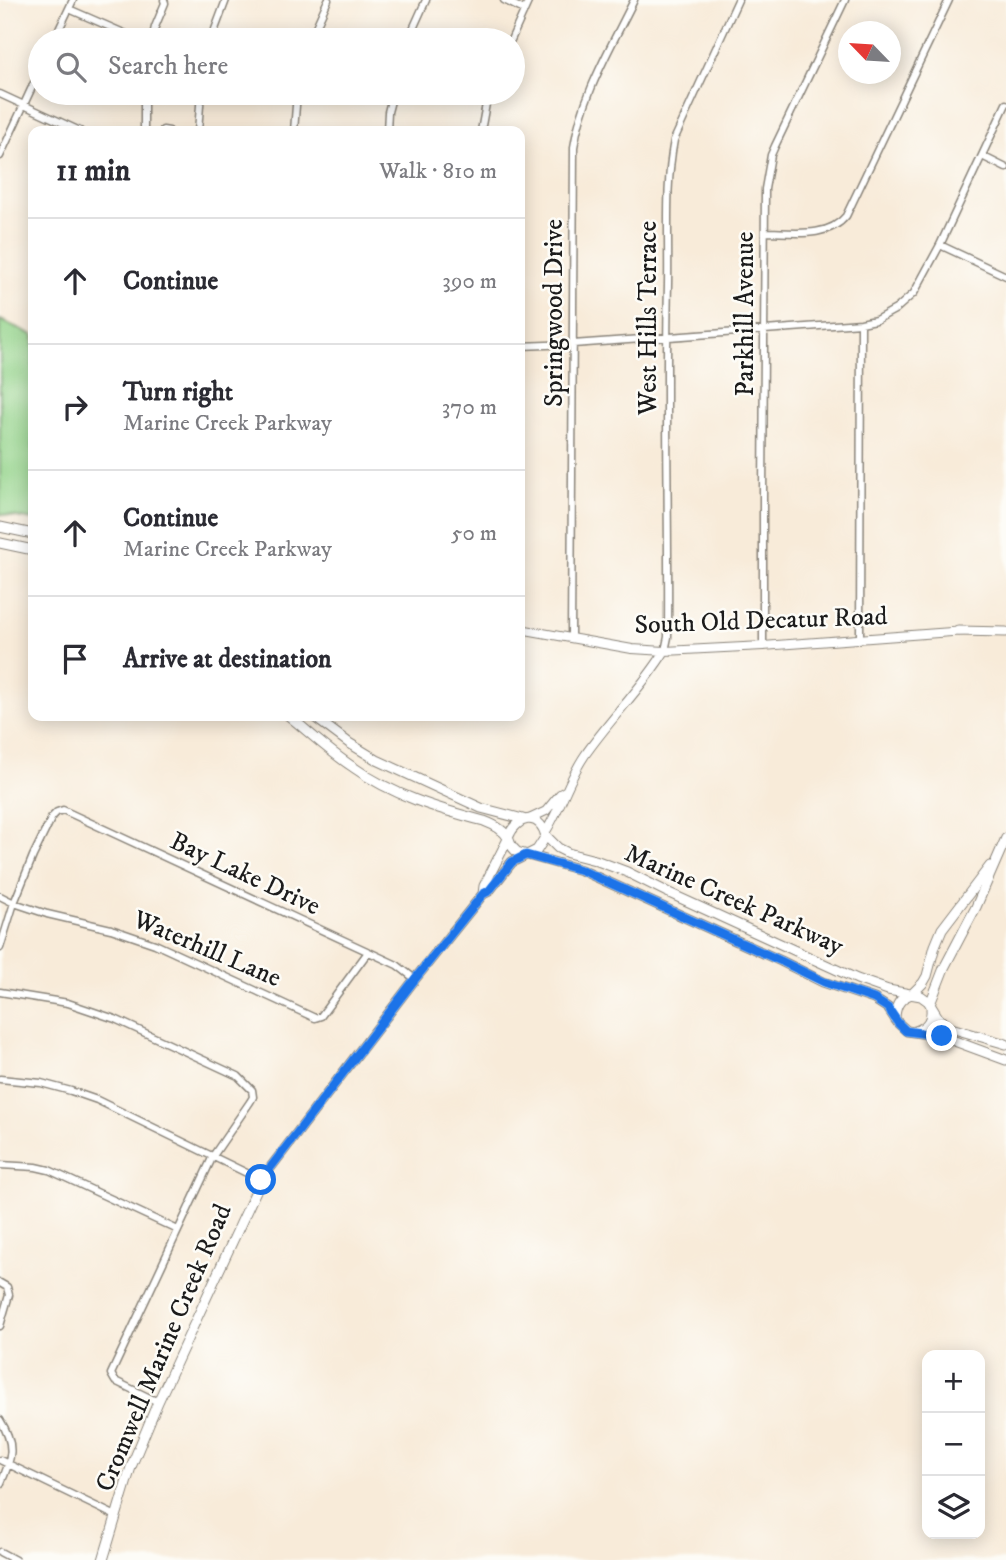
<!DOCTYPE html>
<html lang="en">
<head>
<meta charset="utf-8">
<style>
	body { margin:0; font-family:"IM FELL DW Pica",serif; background:#f2f2f3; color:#2b2b33 }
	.controls { position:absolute; right:21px; bottom:21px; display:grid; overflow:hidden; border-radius:14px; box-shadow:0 4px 18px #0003 }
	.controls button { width:63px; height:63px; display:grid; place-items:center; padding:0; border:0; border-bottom:2px solid #e1e1e2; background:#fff; color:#2b2b33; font:35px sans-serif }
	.compass { position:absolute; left:838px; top:21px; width:63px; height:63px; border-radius:50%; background:#fff; box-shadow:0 4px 18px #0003; rotate:295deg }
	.stop { position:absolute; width:21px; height:21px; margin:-16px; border:5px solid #1a73e8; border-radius:50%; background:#fff }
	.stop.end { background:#1a73e8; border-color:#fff; box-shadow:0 2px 7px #0008 }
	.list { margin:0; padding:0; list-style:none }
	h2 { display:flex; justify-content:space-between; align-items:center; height:91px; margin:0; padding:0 28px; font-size:30px }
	h2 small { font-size:23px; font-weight:400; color:#7c7c81 }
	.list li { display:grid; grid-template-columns:46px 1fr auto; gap:21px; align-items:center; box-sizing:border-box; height:126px; padding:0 28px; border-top:2px solid #e1e1e2 }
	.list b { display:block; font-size:26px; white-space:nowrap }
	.list p { margin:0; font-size:23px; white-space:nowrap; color:#7c7c81 }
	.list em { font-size:23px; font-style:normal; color:#7c7c81 }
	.icon { flex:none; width:38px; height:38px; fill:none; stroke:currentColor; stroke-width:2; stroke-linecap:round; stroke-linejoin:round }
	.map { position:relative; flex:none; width:1006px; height:1560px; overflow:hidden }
	.search { position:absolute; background:#fff; box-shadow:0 4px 18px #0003; left:28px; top:28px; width:497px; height:77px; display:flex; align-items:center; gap:18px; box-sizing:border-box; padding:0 24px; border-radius:38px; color:#7c7c81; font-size:26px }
	.panel { position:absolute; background:#fff; box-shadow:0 4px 18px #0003; left:28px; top:126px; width:497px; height:595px; border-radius:14px }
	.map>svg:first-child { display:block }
	.green { fill:#93d38a; stroke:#587853; stroke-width:2 }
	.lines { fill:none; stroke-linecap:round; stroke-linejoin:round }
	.minor-casing { stroke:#8a847a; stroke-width:9 }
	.tertiary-casing { stroke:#8a847a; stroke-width:10 }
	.secondary-casing { stroke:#8a847a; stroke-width:11 }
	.minor { stroke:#fff; stroke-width:6 }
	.tertiary { stroke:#fff; stroke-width:8 }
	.secondary { stroke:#fff; stroke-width:9 }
	.route { stroke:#1a73e8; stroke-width:9 }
	.labels { text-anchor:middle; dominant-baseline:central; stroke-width:5; stroke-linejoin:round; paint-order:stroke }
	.street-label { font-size:26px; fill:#1c1c1c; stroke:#fdfcf7 }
</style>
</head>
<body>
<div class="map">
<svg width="1006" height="1560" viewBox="0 0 1006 1560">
	<rect width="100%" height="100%" fill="#fdfcf7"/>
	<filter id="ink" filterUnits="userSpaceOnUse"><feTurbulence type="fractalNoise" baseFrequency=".0143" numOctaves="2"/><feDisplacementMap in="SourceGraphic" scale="14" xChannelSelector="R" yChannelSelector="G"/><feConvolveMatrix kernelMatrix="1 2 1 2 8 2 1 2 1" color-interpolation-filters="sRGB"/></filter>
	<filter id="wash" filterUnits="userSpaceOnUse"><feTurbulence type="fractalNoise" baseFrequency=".00686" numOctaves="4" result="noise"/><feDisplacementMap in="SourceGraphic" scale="28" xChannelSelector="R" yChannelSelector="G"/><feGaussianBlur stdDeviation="1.57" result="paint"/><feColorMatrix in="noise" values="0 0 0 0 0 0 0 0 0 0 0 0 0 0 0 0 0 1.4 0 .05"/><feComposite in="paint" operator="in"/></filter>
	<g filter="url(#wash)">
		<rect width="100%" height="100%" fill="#f8ebd9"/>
		<!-- green -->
		<path class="green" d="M0,320l33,15v185l-33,-6z"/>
	</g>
	<g filter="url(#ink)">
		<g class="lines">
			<!-- minor casing -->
			<g class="minor-casing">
				<path id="minor" d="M504,0l20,10
					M69,9l71,31
					M54,40l19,-40
					M152,40l3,-13 10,-24 -1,-3
					M211,40l15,-40
					M310,40l18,-40
					M408,40l18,-40
					M511,40l18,-40
					M144,93v38
					M0,94l80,37
					M163,130l6,1
					M198,131l3,-38
					M294,131l3,-38
					M387,131l1,-19 5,-19
					M481,131l7,-38
					M0,156l40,-86
					M982,156l24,12
					M765,232c26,0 63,7 81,-16l103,-216
					M940,245l66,31
					M520,346l53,-2 288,-21 15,-3 20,-11 18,-16 26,-48 66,-141
					M571,638l3,-491c8,-52 37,-100 60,-147
					M860,639l1,-316
					M763,646v-148l2,-309 6,-34 4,-9 70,-146
					M665,651l3,-14c1,-118 -3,-236 0,-353 1,-48 -3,-97 6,-144l64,-140
					M0,896l14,7 33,11 64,15 44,15 160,74 6,-2 47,-64
					M0,948l14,-45 19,-47 19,-39 5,-5 6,-2 334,155 18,14
					M0,992l68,11 47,16 123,57 14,14 1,7 -3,5 -37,54 -102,218 4,7 43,21
					M0,1079l41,4 30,8 26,9 164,80
					M0,1165l36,2 13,3 129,60
					M0,1283l7,4 2,8 -9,31
					M0,1420c16,25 12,39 0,65
					M0,1460l116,56
					M0,1552l15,8"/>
			</g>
			<!-- tertiary casing -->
			<g class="tertiary-casing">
				<path id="tertiary" d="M520,629l112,20 33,2 98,-5 202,-15
					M529,819l17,-8 14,-17 5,-3
					M545,833c16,-25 23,-53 40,-78 25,-36 57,-67 80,-104"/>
			</g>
			<!-- secondary casing -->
			<g class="secondary-casing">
				<path id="secondary" d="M0,527l33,7
					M0,543l33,7
					M958,631l48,1
					M289,716c21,17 41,36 64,51 39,28 85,42 131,54 8,3 20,9 24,17 4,7 1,7 9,14l64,18 200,91 42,21 51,17 14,9 10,15 9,8 34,5 65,24
					M313,716l36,27 28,17 104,48 42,11
					M546,836l12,12 10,5 27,7 32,12 40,20 190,87 31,11 33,6 7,5 11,18 12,9 55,16
					M508,838c8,-22 31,-27 38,-2l-9,14 -8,4
					M483,894l1,-8 24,-47
					M912,994l11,-11 4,-7 8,-30 7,-17 48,-63
					M930,1004l14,-36 32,-61 30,-69
					M895,1019c0,-11 3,-20 14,-24
					M915,1031c11,-3 17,-11 16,-22
					M103,1560l28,-93 27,-65 103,-222 154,-201 68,-85 6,-3 23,-29 14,-7"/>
			</g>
			<!-- minor -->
			<use href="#minor" class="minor"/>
			<!-- tertiary -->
			<use href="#tertiary" class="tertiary"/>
			<!-- secondary -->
			<use href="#secondary" class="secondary"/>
		</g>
	</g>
	<g class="lines" filter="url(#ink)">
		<!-- route -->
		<path class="route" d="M261,1180l154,-201 68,-85 6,-3 23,-29 14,-7 55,15 200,91 43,21 50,17 14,9 10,15 8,8 36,5"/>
	</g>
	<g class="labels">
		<!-- street labels -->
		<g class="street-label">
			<text transform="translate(554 313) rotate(-90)">Springwood Drive</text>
			<text transform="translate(745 314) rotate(-90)">Parkhill Avenue</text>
			<text transform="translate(648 318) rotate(-90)">West Hills Terrace</text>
			<text transform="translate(761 621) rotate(-2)">South Old Decatur Road</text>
			<text transform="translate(245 874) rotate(25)">Bay Lake Drive</text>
			<text transform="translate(734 900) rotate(24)">Marine Creek Parkway</text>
			<text transform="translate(207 949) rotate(23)">Waterhill Lane</text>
			<text transform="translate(164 1348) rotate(-67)">Cromwell Marine Creek Road</text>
		</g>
	</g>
</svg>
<div class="controls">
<button>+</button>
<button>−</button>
<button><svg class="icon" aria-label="layers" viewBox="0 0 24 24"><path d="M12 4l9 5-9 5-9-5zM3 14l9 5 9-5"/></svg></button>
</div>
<svg class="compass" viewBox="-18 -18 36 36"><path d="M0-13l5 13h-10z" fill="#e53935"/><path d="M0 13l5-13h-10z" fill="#7c7c81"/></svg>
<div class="stop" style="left:261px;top:1180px"></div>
<div class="stop end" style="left:942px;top:1036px"></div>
<div class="search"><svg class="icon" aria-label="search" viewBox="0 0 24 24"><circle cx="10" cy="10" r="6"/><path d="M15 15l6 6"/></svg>Search here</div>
<section class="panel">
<h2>11 min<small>Walk · 810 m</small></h2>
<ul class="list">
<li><svg class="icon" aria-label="ahead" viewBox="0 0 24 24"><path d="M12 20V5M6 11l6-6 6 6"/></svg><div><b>Continue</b></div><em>390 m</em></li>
<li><svg class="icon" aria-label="right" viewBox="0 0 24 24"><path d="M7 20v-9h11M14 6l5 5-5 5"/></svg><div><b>Turn right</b><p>Marine Creek Parkway</p></div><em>370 m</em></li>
<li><svg class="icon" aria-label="ahead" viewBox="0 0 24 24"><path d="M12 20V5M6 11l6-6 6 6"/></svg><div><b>Continue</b><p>Marine Creek Parkway</p></div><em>50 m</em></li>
<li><svg class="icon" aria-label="arrive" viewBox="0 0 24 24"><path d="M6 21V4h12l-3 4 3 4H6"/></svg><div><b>Arrive at destination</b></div></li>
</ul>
</section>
</div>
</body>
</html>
